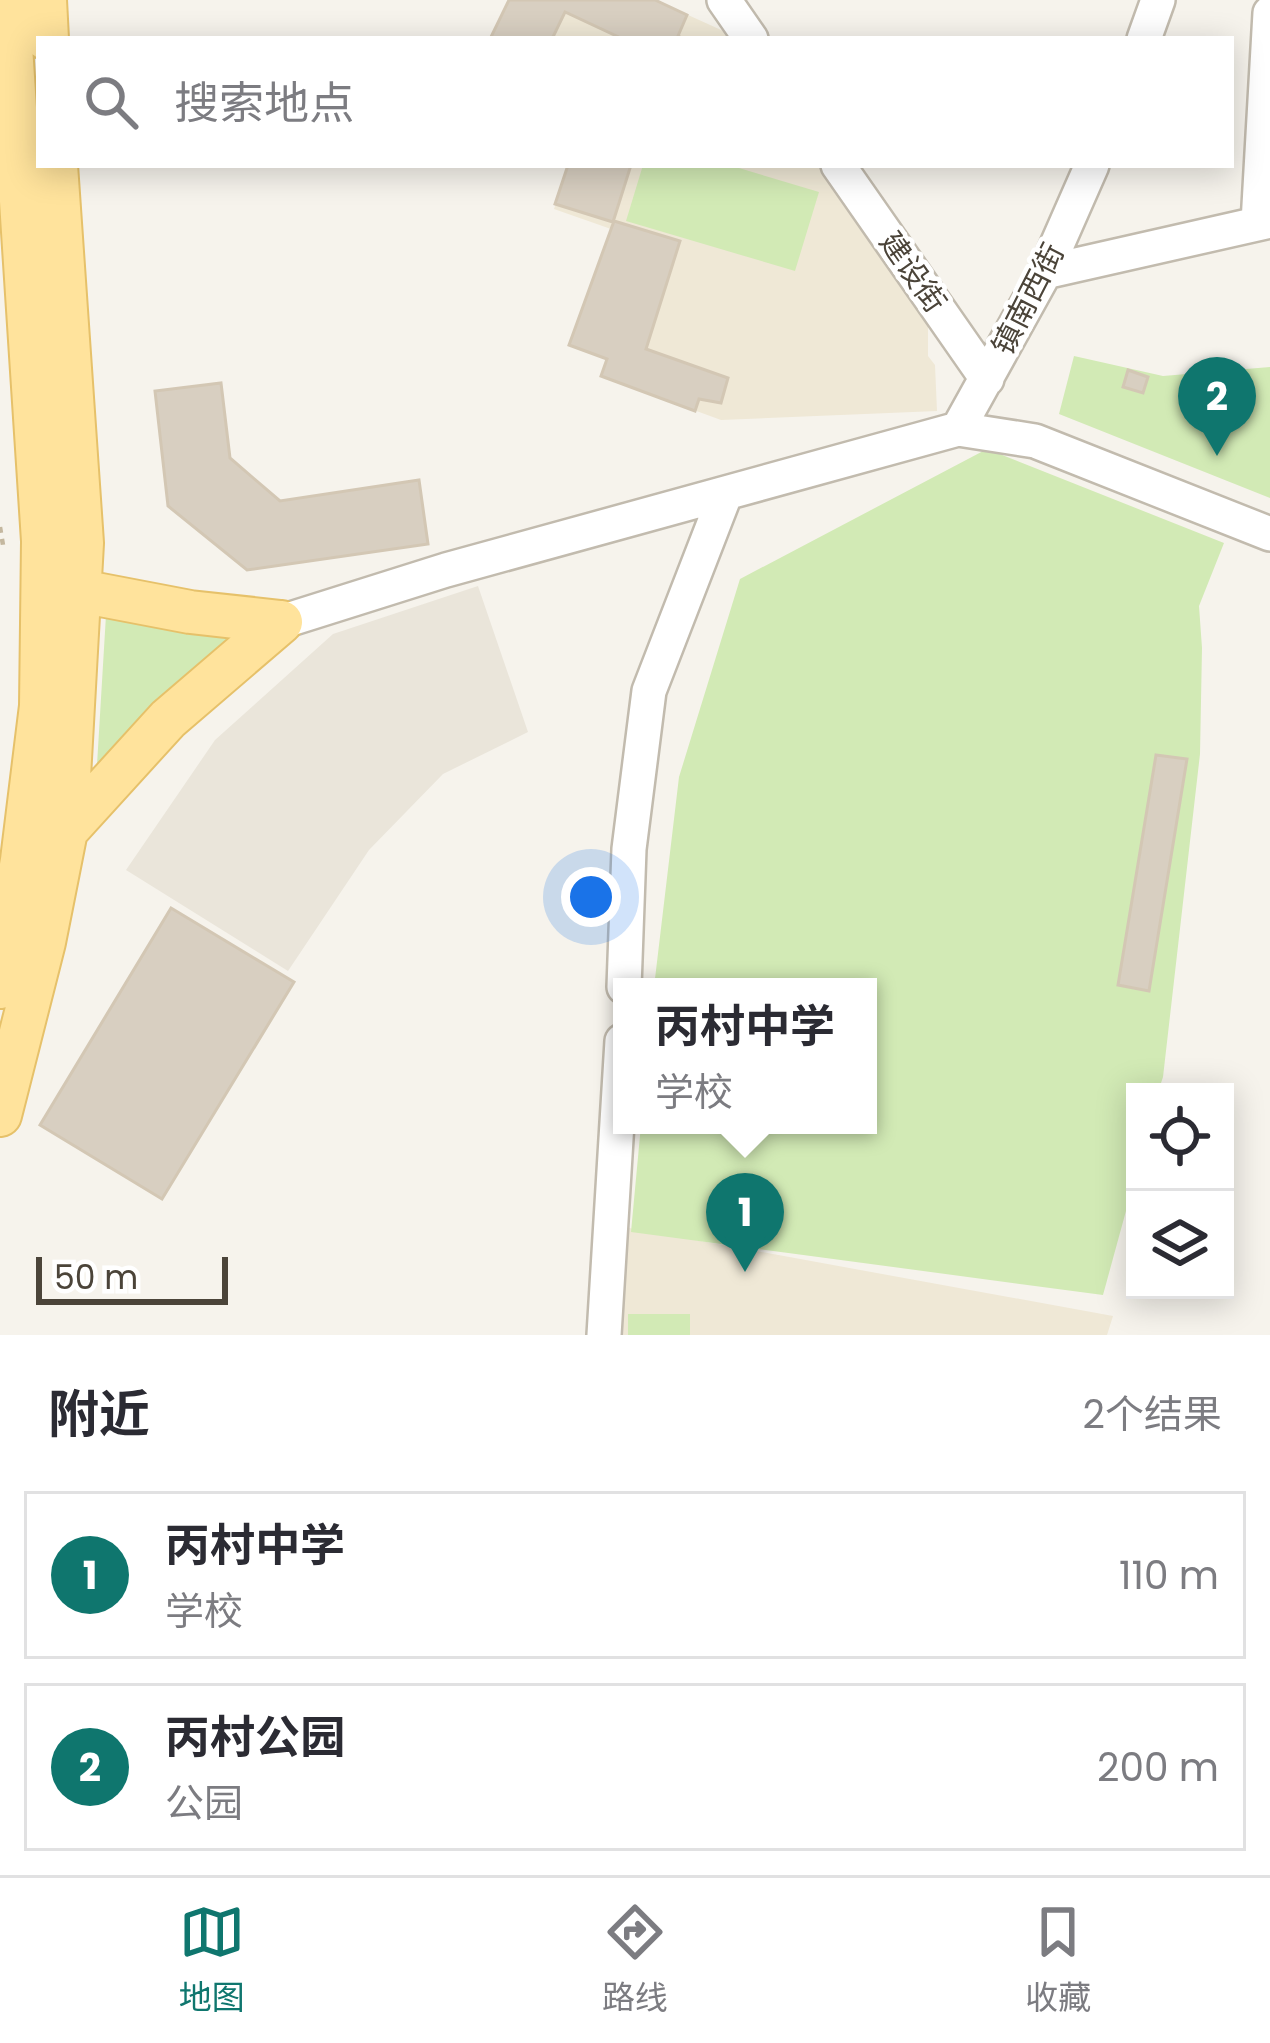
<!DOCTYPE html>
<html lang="zh">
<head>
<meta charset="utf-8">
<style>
	body { margin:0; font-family:Poppins,"Noto Sans SC",sans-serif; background:#f7f7f7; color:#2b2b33 }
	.controls { position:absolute; right:36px; bottom:36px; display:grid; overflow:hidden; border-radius:0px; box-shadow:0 6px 30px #0003 }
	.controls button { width:108px; height:108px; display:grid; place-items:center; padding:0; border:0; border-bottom:3px solid #e1e1e2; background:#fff; color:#2b2b33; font:60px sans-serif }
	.scale { position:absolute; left:36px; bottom:30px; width:192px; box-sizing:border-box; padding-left:12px; border:6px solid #4b4439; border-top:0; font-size:33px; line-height:42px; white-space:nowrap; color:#4b4439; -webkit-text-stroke:9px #fff; paint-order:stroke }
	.you { position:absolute; left:591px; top:897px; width:42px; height:42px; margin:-30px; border:9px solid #fff; border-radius:50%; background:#1a73e8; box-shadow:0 0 0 18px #1a73e833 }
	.badge { display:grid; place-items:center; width:78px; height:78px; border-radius:50%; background:#0f766e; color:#fff; font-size:39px; font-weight:700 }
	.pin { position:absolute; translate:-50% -99px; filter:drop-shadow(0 3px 6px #0008) }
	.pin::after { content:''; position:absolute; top:63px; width:42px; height:36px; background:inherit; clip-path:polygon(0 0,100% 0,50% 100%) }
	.popup { position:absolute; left:613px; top:978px; width:264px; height:156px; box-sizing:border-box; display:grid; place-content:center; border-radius:0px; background:#fff; filter:drop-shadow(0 3px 9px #0005); font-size:39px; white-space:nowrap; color:#7c7c81 }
	.popup b { font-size:45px; color:#2b2b33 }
	.popup::after { content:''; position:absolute; left:50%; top:100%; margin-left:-24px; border:24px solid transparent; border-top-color:#fff }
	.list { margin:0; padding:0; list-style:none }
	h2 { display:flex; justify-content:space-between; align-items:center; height:156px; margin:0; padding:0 48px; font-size:51px }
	h2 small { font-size:39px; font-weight:400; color:#7c7c81 }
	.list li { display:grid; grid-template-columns:78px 1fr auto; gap:36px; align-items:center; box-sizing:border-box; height:168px; margin:0 24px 24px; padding:0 24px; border:3px solid #e1e1e2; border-radius:0px }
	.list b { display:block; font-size:45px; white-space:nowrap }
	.list p { margin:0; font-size:39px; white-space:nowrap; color:#7c7c81 }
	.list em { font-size:39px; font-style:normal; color:#7c7c81 }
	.icon { flex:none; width:66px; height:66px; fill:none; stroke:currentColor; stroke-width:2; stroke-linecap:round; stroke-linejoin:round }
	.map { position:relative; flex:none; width:1270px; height:1335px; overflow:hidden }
	.search { position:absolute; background:#fff; box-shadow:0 6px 30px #0003; left:36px; right:36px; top:36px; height:132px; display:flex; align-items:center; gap:30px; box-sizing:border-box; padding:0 42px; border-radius:0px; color:#7c7c81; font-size:45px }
	.sheet { height:540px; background:#fff }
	nav { display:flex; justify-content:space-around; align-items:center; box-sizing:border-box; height:168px; border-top:3px solid #e1e1e2; background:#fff; font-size:33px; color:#7c7c81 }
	nav a { display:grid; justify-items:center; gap:6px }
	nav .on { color:#0f766e }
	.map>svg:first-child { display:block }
	.residential { fill:#eae5da }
	.education { fill:#efe8d6 }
	.green { fill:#d2eab5 }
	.building { fill:#d8cfc1; stroke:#d3c7b4; stroke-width:3 }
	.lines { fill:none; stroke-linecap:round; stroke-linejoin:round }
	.minor-casing { stroke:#c2bbae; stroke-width:38 }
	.major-casing { stroke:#e6c16a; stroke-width:46 }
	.path { stroke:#c4b79f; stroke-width:4.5; stroke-dasharray:6 6; stroke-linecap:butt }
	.minor { stroke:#fff; stroke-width:33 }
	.major { stroke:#ffe39c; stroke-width:42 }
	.labels { text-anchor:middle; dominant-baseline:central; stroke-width:9; stroke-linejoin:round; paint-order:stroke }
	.street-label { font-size:30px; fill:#4b4439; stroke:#fff }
</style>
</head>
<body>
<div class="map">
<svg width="1270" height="1335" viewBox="0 0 1270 1335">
	<rect width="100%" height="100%" fill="#f6f3ec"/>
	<!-- residential -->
	<path class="residential" d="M478,586l50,146 -85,42 -74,76 -81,121 -162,-101 89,-130 118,-106z"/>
	<!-- education -->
	<path class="education" d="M509,0h146l86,39h-251z
		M568,165h262l98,145v46l7,9 2,46 -216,9 -120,-44 6,-17 -38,-14 42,-116 -57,-20z
		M624,1227l489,89 -6,19h-490z"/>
	<!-- green -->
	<path class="green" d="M643,165h86l90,27 -24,79 -169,-50z
		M1074,356l89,20 107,-9v131l-211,-84z
		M987,449l237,94 -25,63 3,42 -2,106 -37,323 -5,15h-23v86l-32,117 -472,-63 10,-107h227v-138h-214l25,-210 61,-198z
		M106,615l126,21 -135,129z
		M628,1314h62v21h-62z"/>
	<!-- building -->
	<path class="building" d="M509,0h146l32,15 -9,21 6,3h-61l-58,-27 -13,27h-62z
		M568,165h63l-18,57 -58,-18z
		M614,221l66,20 -34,108 82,29 -7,25 -22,-4 -4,12 -94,-35 6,-17 -38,-14z
		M1128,370l20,7 -5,16 -20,-6z
		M221,383l9,75 50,43 139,-21 9,64 -181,26 -79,-64 -13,-115z
		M1156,755l31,4 -38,232 -31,-6z
		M171,908l123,74 -132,217 -122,-74z"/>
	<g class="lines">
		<!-- minor casing -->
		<g class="minor-casing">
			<path id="minor" d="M724,0l27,39
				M1144,39l14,-39
				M838,165l149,214
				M1258,223l12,-210
				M1045,272l225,-51
				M958,429l87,-157 47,-107
				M281,622l165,-52 512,-141 77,12 235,93
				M624,987l5,-138 20,-158 76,-196
				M604,1335l18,-294"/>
		</g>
		<!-- major casing -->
		<g class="major-casing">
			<path id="major" d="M45,0l2,39
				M80,591l110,21 91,10
				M66,831l102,-112 113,-97
				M0,987l22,-127 19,-154 2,-165 -35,-541
				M0,1115l44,-173 22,-111 16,-288 -26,-378"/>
		</g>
		<!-- path -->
		<path class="path" d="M0,527l3,18 5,-1"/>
		<!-- minor -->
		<use href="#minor" class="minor"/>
		<!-- major -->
		<use href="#major" class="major"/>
	</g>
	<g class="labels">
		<!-- street labels -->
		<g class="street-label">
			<text transform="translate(913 272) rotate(55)">建设街</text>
			<text transform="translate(1028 299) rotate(-63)">镇南西街</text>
		</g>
	</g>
</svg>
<div class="controls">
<button><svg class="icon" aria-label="locate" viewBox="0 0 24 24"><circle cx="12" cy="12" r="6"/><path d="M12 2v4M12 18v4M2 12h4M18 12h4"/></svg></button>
<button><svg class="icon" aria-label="layers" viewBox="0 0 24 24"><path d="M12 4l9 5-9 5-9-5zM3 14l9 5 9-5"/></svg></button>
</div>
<div class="scale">50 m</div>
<div class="you"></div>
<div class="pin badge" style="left:745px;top:1272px">1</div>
<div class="popup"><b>丙村中学</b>学校</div>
<div class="pin badge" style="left:1217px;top:456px">2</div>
<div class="search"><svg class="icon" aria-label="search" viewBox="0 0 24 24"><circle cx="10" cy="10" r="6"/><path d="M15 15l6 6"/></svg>搜索地点</div>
</div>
<section class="sheet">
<h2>附近<small>2个结果</small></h2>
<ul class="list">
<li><span class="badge">1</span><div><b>丙村中学</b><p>学校</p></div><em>110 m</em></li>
<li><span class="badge">2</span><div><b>丙村公园</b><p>公园</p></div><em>200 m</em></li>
</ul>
</section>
<nav>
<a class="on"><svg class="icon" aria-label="map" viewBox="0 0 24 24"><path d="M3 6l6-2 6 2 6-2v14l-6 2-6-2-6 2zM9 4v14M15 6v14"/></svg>地图</a>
<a><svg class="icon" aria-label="directions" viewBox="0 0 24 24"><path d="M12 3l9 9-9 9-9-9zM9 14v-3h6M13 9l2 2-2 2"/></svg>路线</a>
<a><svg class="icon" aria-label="saved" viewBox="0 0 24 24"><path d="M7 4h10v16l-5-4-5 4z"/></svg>收藏</a>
</nav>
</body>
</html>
